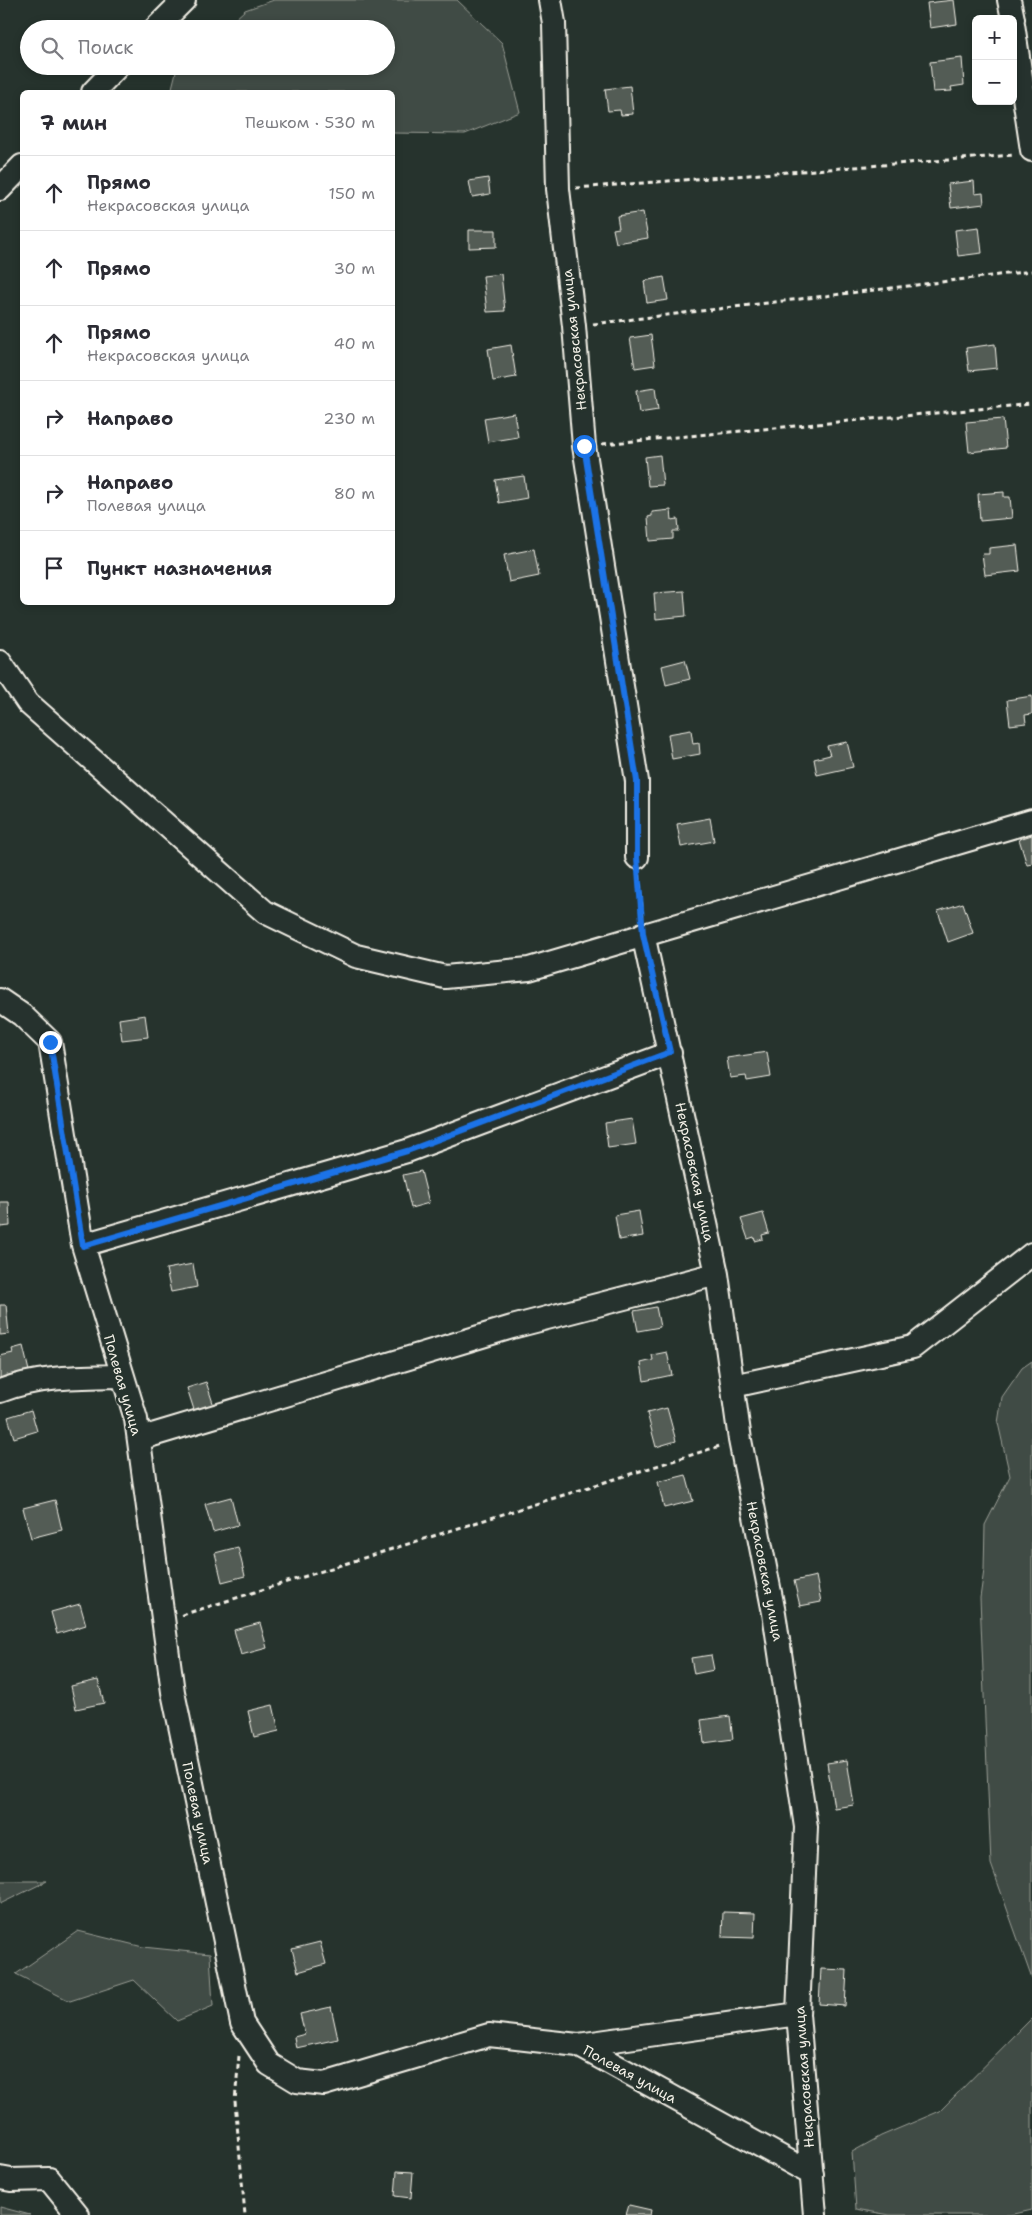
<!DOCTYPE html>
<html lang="ru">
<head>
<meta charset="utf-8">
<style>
	body { margin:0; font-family:"Shantell Sans",sans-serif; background:#f2f2f3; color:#2b2b33 }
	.controls { position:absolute; right:15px; top:15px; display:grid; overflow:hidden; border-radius:8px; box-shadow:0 2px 8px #0003 }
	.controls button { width:45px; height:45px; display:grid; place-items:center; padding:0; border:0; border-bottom:1px solid #e1e1e2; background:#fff; color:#2b2b33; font:25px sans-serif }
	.stop { position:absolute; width:15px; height:15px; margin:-11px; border:4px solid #1a73e8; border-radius:50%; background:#fff }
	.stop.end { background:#1a73e8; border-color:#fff; box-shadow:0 1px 5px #0008 }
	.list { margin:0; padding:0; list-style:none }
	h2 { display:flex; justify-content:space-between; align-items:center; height:65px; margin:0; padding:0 20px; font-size:21px }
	h2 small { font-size:16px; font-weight:400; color:#7c7c81 }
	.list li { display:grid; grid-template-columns:32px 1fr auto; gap:15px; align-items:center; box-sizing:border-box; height:75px; padding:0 20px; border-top:1px solid #e1e1e2 }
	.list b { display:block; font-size:19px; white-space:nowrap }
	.list p { margin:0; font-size:16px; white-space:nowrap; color:#7c7c81 }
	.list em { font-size:16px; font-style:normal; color:#7c7c81 }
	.icon { flex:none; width:28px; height:28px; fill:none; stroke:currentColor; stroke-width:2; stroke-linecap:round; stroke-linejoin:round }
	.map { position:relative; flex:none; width:1032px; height:2215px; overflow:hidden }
	.search { position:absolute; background:#fff; box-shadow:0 2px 8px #0003; left:20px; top:20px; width:375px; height:55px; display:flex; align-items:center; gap:12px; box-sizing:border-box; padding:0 18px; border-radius:28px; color:#7c7c81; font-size:19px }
	.panel { position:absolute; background:#fff; box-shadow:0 2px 8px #0003; left:20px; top:90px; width:375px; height:515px; border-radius:8px }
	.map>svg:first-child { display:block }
	.green { fill:#414b45; stroke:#9a9e96 }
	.building { fill:#525c55; stroke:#f4f1e8 }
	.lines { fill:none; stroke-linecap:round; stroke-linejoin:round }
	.minor-casing { stroke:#f4f1e8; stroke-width:26 }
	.path { stroke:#f4f1e8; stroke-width:3; stroke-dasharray:5 4; stroke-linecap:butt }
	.minor { stroke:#26332d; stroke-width:22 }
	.route { stroke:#1a73e8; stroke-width:6 }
	.labels { text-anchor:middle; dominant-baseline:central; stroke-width:5; stroke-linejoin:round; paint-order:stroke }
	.street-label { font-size:14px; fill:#f4f1e8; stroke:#26332d }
</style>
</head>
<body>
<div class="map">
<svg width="1032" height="2215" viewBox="0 0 1032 2215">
	<rect width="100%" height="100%" fill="#26332d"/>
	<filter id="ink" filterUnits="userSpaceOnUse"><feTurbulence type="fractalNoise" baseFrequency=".02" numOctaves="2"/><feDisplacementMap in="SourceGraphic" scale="10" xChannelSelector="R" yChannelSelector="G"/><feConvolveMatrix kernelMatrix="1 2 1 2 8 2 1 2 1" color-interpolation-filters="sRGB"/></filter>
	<g filter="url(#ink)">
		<!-- green -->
		<path class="green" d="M274,0h183l45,43 18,69 -55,22 -72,-1 -1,-41h-221l6,-24 2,-2h207v-37h-162l21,-19z
			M1032,1361v618l-41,-115 -11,-266 4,-28 1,-45 25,-49 -12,-53 4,-26 20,-29z
			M0,1881h47l-47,23z
			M78,1931l65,16 67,7 3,52 -36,15 -43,-41 -64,21 -54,-27z
			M1032,2018v192l-22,5h-120l-34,-6 -4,-57 29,-16 59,-25z
			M0,2207l30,8h-30z"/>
		<!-- building -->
		<path class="building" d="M954,0l3,24 -27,4 -3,-25z
			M962,58l2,27 -13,2 1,4 -19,1 -3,-30z
			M630,86l3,28 -12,1 -1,-5 -12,1 -3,-22z
			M488,178l2,16 -18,3 -3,-16z
			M974,181l1,13 8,-1 1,11 -33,4 -3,-24z
			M643,212l5,26 -32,5 -3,-14 6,-1 -2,-12z
			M979,227l3,26 -24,3 -3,-26z
			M469,230h27v17l-27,1z
			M501,274l4,37 -18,1 -4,-36z
			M664,277l4,23 -21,3 -3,-22z
			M651,335l4,30 -20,3 -5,-30z
			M995,344l2,24 -28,3 -3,-23z
			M511,345l5,32 -23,4 -5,-32z
			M655,388l3,22 -19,3 -3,-22z
			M514,413l4,24 -30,5 -4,-24z
			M1003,419l3,29 -37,4 -3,-30z
			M660,455l3,30 -15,1 -3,-29z
			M524,476l3,22 -28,5 -4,-23z
			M1004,492v5h6l2,21 -32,3 -2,-27z
			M671,510l1,10 6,-1 1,12h-6v8l-23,2 -2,-24 4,-1v-4z
			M1017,545l3,26 -35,4 -3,-21h7v-6z
			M534,549l5,27 -30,6 -5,-27z
			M684,591l2,25 -30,3 -2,-26z
			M685,660l5,19 -24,6 -4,-19z
			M1032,696v18l-7,1 1,8 -16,2 -3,-25z
			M691,730l2,14 6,-1 1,11 -28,5 -4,-25z
			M847,742l6,25 -36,8 -3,-16 16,-4 -3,-9z
			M710,818l4,23 -33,6 -4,-23z
			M1032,835v29l-5,1 -8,-26z
			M963,903l10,30 -25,9 -10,-31z
			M145,1015l3,22 -26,3 -3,-21z
			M767,1052l4,25 -24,4 -1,-5 -16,2 -3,-20z
			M632,1119l4,25 -28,4 -3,-25z
			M421,1171l8,32 -18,5 -8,-33z
			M0,1202h9l1,24 -10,1z
			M639,1211l4,25 -24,4 -4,-25z
			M763,1213l6,20 -7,2 1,4 -8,2 -1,-4 -6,2 -7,-20z
			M193,1264l4,23 -26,5 -5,-23z
			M0,1305h6l3,29 -9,1z
			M656,1307l4,20 -22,4 -4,-20z
			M23,1346l6,25 -29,7v-22l13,-3 -1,-4z
			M667,1352l5,23 -28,6 -3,-18 12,-3 -1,-5z
			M206,1382l8,24 -19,7 -8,-25z
			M667,1408l9,33 -20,6 -9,-34z
			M31,1410l6,21 -23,7 -6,-21z
			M686,1475l7,26 -29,7 -6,-26z
			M231,1497l7,28 -25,7 -8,-28z
			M55,1500l7,30 -31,8 -8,-30z
			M238,1547l7,29 -23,6 -7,-29z
			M816,1576l5,26 -21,4 -6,-25z
			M80,1604l6,21 -29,9 -6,-22z
			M260,1623l7,25 -26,7 -7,-25z
			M711,1655l3,15 -20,4 -3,-16z
			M98,1680l6,23 -28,6 -5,-23z
			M273,1705l6,26 -25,6 -6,-26z
			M730,1716l3,23 -29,4 -3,-23z
			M847,1760l7,45 -20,3 -7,-45z
			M723,1912l32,1 -1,25 -32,-1z
			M320,1942l6,22 -28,8 -6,-23z
			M821,1969l26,1 -2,36 -26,-2z
			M331,2007l7,32 -42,9 -2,-11 11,-3 -5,-20z
			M397,2171l16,1 -2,26 -16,-2z
			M629,2205l22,5 -1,5h-24z"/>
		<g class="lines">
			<!-- minor casing -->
			<g class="minor-casing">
				<path id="minor" d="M550,0l4,23 4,166 16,137 10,120 53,335v76
					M1009,0l4,19
					M1013,24l19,126
					M155,29l29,-29
					M93,92l25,-26
					M0,189l22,-23
					M0,662l28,41 237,209 91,44 89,21 84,-8 503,-148
					M643,934l74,340 23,166 34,173 32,214 -8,187 17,201
					M0,1000l22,15 28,27 33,203 53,174 37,273 69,331 27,41 28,17 27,3 165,-49 89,10 234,129
					M83,1245l324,-94 263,-98
					M733,1386l180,-39 119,-93
					M0,1391c38,-15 82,-14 122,-15
					M139,1439l373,-112 205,-53
					M578,2045l220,-31
					M0,2178l11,2 38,-1 29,36"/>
			</g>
			<!-- path -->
			<path class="path" d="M576,188l438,-33
				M593,324l439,-53
				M602,444l430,-40
				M639,875l3,41
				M182,1615l541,-170
				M239,2056l-4,45 10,114"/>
			<!-- minor -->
			<use href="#minor" class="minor"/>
		</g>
	</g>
	<g class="lines" filter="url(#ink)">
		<!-- route -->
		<path class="route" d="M50,1042l33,204 324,-95 263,-99 -27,-118 -6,-77v-76l-53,-335"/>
	</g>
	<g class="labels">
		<!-- street labels -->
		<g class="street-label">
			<text transform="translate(574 340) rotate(-96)">Некрасовская улица</text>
			<text transform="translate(695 1172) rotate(78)">Некрасовская улица</text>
			<text transform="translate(123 1385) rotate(74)">Полевая улица</text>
			<text transform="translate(765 1571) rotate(79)">Некрасовская улица</text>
			<text transform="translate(198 1813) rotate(78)">Полевая улица</text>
			<text transform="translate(630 2074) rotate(29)">Полевая улица</text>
			<text transform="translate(804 2077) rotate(-94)">Некрасовская улица</text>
		</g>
	</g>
</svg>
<div class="controls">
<button>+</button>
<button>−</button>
</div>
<div class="stop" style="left:584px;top:446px"></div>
<div class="stop end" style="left:50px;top:1042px"></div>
<div class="search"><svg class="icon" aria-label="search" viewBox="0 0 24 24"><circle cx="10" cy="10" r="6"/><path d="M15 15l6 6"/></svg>Поиск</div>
<section class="panel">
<h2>7 мин<small>Пешком · 530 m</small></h2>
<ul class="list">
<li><svg class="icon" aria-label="ahead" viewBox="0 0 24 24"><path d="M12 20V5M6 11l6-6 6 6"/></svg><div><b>Прямо</b><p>Некрасовская улица</p></div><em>150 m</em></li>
<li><svg class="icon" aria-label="ahead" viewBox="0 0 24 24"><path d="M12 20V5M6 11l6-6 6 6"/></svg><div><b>Прямо</b></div><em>30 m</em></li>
<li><svg class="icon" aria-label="ahead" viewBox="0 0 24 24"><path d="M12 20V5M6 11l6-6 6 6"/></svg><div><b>Прямо</b><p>Некрасовская улица</p></div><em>40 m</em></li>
<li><svg class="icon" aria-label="right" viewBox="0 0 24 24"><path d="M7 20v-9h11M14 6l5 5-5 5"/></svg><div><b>Направо</b></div><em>230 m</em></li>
<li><svg class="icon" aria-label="right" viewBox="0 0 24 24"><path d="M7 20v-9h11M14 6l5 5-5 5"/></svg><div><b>Направо</b><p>Полевая улица</p></div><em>80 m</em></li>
<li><svg class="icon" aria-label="arrive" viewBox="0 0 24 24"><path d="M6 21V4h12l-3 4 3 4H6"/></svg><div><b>Пункт назначения</b></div></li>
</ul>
</section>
</div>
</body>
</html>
